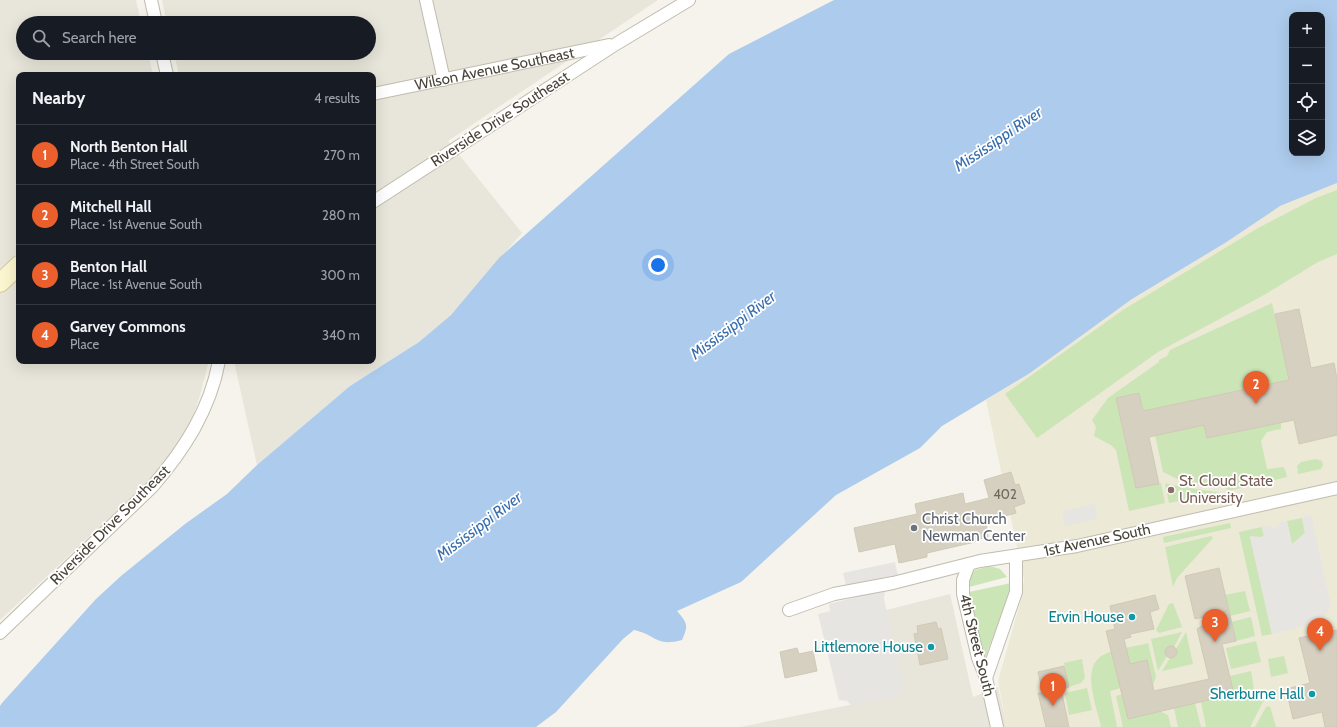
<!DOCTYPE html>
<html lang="en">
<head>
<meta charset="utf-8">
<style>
	body { margin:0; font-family:Cabin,sans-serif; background:#20242c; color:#f1f3f6 }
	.controls { position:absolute; right:12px; top:12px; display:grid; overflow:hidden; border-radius:8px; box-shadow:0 4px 16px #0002 }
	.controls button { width:36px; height:36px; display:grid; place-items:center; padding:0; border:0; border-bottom:1px solid #363941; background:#171b24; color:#f1f3f6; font:20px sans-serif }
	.you { position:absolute; left:658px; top:265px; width:14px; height:14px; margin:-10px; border:3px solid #fff; border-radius:50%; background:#1a73e8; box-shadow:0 0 0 6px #1a73e833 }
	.badge { display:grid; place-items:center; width:26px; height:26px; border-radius:50%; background:#eb5f2c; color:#fff; font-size:13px; font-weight:700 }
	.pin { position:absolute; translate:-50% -33px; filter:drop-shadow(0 1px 2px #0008) }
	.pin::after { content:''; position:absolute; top:21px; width:14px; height:12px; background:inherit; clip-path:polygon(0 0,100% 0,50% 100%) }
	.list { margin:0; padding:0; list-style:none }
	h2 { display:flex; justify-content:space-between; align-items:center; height:52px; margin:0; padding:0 16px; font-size:17px }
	h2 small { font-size:13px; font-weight:400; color:#9ea1a6 }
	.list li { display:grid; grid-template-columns:26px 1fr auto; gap:12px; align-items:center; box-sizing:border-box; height:60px; padding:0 16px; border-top:1px solid #363941 }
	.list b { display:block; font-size:15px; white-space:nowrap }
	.list p { margin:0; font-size:13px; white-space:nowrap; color:#9ea1a6 }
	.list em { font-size:13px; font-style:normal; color:#9ea1a6 }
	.icon { flex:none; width:22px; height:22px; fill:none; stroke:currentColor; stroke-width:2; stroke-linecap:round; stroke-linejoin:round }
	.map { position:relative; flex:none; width:1337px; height:727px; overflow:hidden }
	.search { position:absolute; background:#171b24; box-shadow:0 4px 16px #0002; left:16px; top:16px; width:360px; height:44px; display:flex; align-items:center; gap:10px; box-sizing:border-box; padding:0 14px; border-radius:22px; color:#9ea1a6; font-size:15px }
	.panel { position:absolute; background:#171b24; box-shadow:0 4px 16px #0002; left:16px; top:72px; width:360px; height:292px; border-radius:8px }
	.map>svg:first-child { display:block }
	.residential { fill:#e8e5da }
	.education { fill:#ece9d6 }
	.green { fill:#cbe5b7 }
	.parking { fill:#e7e5e2 }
	.water { fill:#adcbec; fill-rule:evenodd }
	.building { fill:#d6d0c1; stroke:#d0c9b5 }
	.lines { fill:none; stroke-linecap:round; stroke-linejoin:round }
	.street-casing { stroke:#c0bcae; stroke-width:14 }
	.secondary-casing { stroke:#d1c99e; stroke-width:20 }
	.street { stroke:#fff; stroke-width:12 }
	.secondary { stroke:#fbf6cf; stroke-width:18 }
	.education-dot { fill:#8d6e63; stroke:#fff; stroke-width:1.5 }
	.worship-dot { fill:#6b7280; stroke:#fff; stroke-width:1.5 }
	.culture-dot { fill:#0f9aa8; stroke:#fff; stroke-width:1.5 }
	.labels { text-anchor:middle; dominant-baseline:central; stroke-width:3.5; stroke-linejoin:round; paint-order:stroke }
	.number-label { font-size:13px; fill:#6c675b }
	.street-label { font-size:15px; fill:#494439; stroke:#fff }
	.education-label { font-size:15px; fill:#785e54; stroke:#fff; text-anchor:start }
	.worship-label { font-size:15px; fill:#5b616d; stroke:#fff; text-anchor:start }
	.culture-label { font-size:15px; fill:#0d838f; stroke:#fff; text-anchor:end }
	.water-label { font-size:16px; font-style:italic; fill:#396fae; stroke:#fff }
</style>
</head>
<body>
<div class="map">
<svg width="1337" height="727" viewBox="0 0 1337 727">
	<rect width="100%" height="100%" fill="#f5f3eb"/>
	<!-- residential -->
	<path class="residential" d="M0,0h136l5,23h-118v30h125l5,22h-134v286h190l-9,34 -9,28 -10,17 -31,40 -150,140z
		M162,0h496l-210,141 74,92 -71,82 -32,27 -69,44 -93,79 -23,-104h139v-286h-194l-5,-22h195v-30h-202z
		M950,594l23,103 25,-10 9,40h-267l164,-33 -18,-84z"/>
	<!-- education -->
	<path class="education" d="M1337,183v544h-330l-9,-46 24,-85 2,-16 -38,-180 44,-27 102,-74 93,-56 27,-20 28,-17z"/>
	<!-- green -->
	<path class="green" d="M1337,190v64l-19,8 -54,33 -106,57 -121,86 -32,-44 118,-84 135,-82 58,-30z
		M1272,303l17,77 -146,31 -4,-18 -23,5 20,90 25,-5 4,20 -36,8 -13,-61 -5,-5 -17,-9 2,-9 -4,-7 16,-22 51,-36v-2l8,-4 3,-6z
		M1281,422v7l-14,3 -6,9 6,28 16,-2 2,2 2,8 -59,14 -2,-3 -47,-8 -16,-8 -8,-37 49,-10 3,13z
		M1316,459l6,2 1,4 -2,4 -23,5 -1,-8 4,-4z
		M1165,483l7,2 49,8 -52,10z
		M1302,518l3,15 -13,11 -5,-23z
		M1230,523l1,5 -67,15 -1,-6z
		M1262,527l2,8 -2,2h-12l22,97 -10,2 -23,-104z
		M1211,536l2,2 -36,40 -4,9 -8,-40z
		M990,566l10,3 7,8 -38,10 -2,-7 8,-10z
		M1011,583l-3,15 -23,60 -3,1 -13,-67z
		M1245,591l5,20 -20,5 -5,-21z
		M1173,603l9,24 -23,6 -3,-3 13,-26z
		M1251,617l4,19 -19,5 -5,-19z
		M1182,632l-8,15h-5l-3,2 1,7 -9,15 -7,-32z
		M1186,632l7,32 -31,7 8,-13 6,-2v-7z
		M1256,641l5,21 -30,7 -5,-21z
		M1148,643l8,34 -3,8 -6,-25 -26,28 -11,3 7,36h-16c-4,-20 -21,-59 2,-72 13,-7 32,-8 45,-12z
		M1284,656l4,17 -17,4 -3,-18z
		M1082,659l3,19 -4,5 -12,4 -5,-24z
		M1251,671l4,25 9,4 -14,27h-44l-5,-25 32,-8 -3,-18z
		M1087,688l5,22 -23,5 -4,-22z
		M1123,694l45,21 3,12h-48l-7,-31z
		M1195,703l6,24h-23l-4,-19z
		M1270,706l6,21h-21l11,-20z"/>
	<!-- parking -->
	<path class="parking" d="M1095,504l2,15 -32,7 -3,-15z
		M1311,515l20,91 -10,16 -49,12 -22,-98 12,1 2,-2 -2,-8 9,-2 2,5 9,-8 5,-1 5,23 2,-1 11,-10 -3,-15z
		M895,562l3,13 -52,10 -3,-12z
		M885,590l-1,9 21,95 -53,12 -5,-5 -8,-1 -21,-86 12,-3 -1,-7z"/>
	<!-- water -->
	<path class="water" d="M834,0h503v183l-57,23 -55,37 -93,56 -102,74 -88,53 -22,22 -84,47 -95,87 -64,29c10,12 12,14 5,29 -27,7 -25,-5 -48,-10l-11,9 -67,73 -20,15h-536v-21l2,-3 94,-104 25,-23 64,-52 42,-30 30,-29 93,-79 69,-44 32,-27 48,-57 230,-204zM1292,15h30v138h-30z"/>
	<!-- building -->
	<path class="building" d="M1299,309l12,59 23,-5 3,16v56l-38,9 -5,-24 -87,18 -3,-13 -55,12 10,47 -23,4 -20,-90 23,-5 4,18 146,-31 -14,-66z
		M1011,472l4,13 4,-1 6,19 -11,4 2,6 -30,8 2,16 -13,3v2l-48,11v4l-28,6 -4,-19 -36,8 -5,-24 63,-14 -2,-10 48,-11 2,11 24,-6 -5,-18z
		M1219,568l17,73 -14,3 12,50 -106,25 -22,-88 9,-2 -5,-23 45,-11 4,14 -9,3 4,17 -24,5 1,3 -7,2 6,25 17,-4 7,31 55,-12 -12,-50 30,-18 -32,8 -10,-43z
		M936,622l2,7 3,-1 7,31 -28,6 -6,-31 4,-1 -1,-7z
		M1337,630v97h-12l-3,-15 -29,7 -7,-30 24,-6 -11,-45z
		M1165 652a6 6 0 1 1 12 0a6 6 0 1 1-12 0Z
		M797,648l2,6 14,-3 4,20 -32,7 -5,-26z
		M1064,666l5,21 -8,2 8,38h-23l-8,-34h5l-5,-21z"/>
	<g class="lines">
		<!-- street casing -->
		<g class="street-casing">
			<g id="street">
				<path d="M151,0l5,23"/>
				<path d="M426,0l18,80"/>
				<path d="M162,53l5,22"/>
				<path id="s1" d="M373,94l236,-49"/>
				<path d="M373,202l243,-158 73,-44"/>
				<path d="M969,564l-6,16v14l15,64 8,20 11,49"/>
				<path d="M789,610l45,-16 59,-11 87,-22 97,-15 260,-58"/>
				<path d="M0,633l152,-146c32,-37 58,-77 67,-126"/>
				<path d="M986,678l30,-86v-36"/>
			</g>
		</g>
		<!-- secondary casing -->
		<g class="secondary-casing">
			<path id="secondary" d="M0,283l19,-18"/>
		</g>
		<!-- street -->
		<use href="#street" class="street"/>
		<!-- secondary -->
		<use href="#secondary" class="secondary"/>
	</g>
	<!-- markers -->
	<circle class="education-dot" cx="1171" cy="490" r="4"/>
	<circle class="worship-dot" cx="914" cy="528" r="4"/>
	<g class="culture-dot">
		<circle cx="1132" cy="617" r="4"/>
		<circle cx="931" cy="647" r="4"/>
		<circle cx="1312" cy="694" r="4"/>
	</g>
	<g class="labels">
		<!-- number labels -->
		<g class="number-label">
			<text x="1005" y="494">402</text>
		</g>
		<!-- street labels -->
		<g class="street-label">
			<text stroke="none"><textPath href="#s1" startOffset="124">Wilson Avenue Southeast</textPath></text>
			<text transform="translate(500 119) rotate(-33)">Riverside Drive Southeast</text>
			<text transform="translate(110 525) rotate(-45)">Riverside Drive Southeast</text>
			<text transform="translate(1097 540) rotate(-12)">1st Avenue South</text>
			<text transform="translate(977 645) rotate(76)">4th Street South</text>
		</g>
		<!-- education labels -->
		<g class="education-label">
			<text x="1179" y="481">St. Cloud State<tspan x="1179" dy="17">University</tspan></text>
		</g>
		<!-- worship labels -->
		<g class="worship-label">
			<text x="922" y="519">Christ Church<tspan x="922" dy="17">Newman Center</tspan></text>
		</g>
		<!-- culture labels -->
		<g class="culture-label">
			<text x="1124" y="617">Ervin House</text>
			<text x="923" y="647">Littlemore House</text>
			<text x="1304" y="694">Sherburne Hall</text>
		</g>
		<!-- water labels -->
		<g class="water-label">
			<text transform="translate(998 139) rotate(-34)">Mississippi River</text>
			<text transform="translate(733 325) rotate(-37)">Mississippi River</text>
			<text transform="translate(479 526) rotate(-37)">Mississippi River</text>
		</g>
	</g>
</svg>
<div class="controls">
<button>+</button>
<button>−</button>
<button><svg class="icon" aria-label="locate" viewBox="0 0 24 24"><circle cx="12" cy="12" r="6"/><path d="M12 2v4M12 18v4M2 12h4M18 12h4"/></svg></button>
<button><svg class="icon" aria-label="layers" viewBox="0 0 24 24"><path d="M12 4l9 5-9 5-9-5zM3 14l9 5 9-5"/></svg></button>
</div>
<div class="you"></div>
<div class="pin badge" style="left:1053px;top:706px">1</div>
<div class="pin badge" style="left:1256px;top:404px">2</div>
<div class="pin badge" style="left:1215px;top:642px">3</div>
<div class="pin badge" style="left:1320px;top:651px">4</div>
<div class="search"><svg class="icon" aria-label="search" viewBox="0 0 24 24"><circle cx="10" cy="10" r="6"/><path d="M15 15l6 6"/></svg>Search here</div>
<section class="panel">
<h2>Nearby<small>4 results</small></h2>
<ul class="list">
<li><span class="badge">1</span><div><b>North Benton Hall</b><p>Place · 4th Street South</p></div><em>270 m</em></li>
<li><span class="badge">2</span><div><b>Mitchell Hall</b><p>Place · 1st Avenue South</p></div><em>280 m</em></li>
<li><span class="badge">3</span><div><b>Benton Hall</b><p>Place · 1st Avenue South</p></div><em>300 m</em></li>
<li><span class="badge">4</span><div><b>Garvey Commons</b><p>Place</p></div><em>340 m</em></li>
</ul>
</section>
</div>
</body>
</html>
